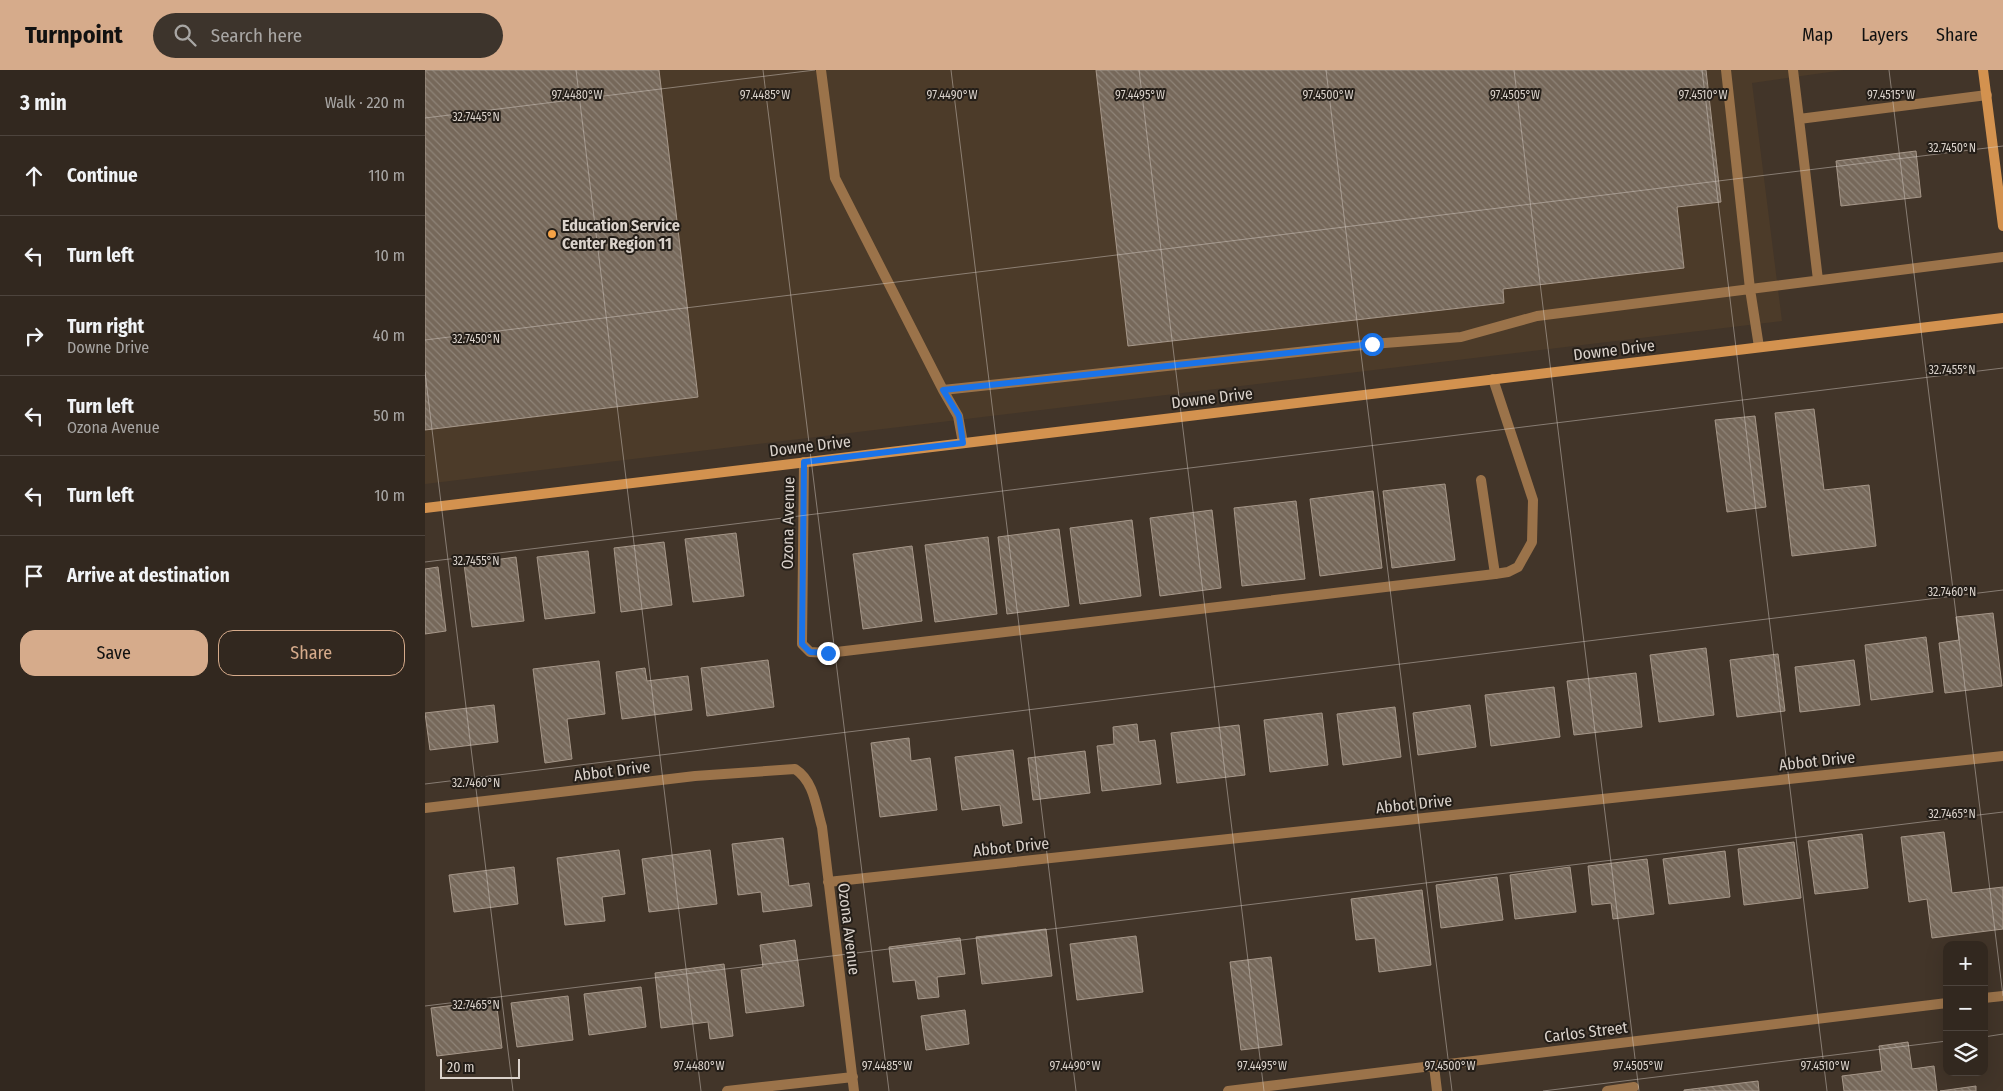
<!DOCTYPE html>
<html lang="en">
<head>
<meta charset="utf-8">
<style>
	body { margin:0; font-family:"Fira Sans Condensed",sans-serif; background:#3d342c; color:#f1f3f6 }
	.controls { position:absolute; right:15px; bottom:15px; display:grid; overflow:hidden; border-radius:10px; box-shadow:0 5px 20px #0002 }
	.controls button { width:45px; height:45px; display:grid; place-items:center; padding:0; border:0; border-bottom:1px solid #4d443d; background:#32281f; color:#f1f3f6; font:25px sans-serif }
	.scale { position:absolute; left:15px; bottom:12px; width:80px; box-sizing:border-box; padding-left:5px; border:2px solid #dbd3cc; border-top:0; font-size:14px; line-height:18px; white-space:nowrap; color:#dbd3cc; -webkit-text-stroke:4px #241e18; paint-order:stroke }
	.stop { position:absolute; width:15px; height:15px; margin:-11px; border:4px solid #1a73e8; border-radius:50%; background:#fff }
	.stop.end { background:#1a73e8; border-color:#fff; box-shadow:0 1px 5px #0008 }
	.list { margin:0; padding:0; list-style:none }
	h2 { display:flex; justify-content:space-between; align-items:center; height:65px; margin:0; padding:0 20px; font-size:21px }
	h2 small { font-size:16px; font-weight:400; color:#a8a6a4 }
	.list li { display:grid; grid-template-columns:32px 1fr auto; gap:15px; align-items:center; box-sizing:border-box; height:80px; padding:0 20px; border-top:1px solid #4d443d }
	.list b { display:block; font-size:19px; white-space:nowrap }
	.list p { margin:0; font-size:16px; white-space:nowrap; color:#a8a6a4 }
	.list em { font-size:16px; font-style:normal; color:#a8a6a4 }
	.actions { display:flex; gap:10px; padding:15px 20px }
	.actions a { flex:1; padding:11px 0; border:1px solid #d6ab8b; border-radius:15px; text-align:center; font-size:18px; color:#d6ab8b }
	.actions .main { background:#d6ab8b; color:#111 }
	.icon { flex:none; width:28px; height:28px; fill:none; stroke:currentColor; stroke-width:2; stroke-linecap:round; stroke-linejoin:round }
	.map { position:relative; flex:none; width:1578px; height:1021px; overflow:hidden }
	header { display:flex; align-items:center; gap:30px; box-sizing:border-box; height:70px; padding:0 25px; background:#d6ab8b; color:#111 }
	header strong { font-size:24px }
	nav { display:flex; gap:28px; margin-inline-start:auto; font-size:18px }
	.search { width:350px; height:45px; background:#3d342c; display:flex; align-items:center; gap:12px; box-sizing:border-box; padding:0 18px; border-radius:28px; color:#a8a6a4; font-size:19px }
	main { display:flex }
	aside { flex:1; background:#32281f }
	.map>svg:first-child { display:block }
	.built { fill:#4c3b29 }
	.building { fill:url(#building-back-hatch); stroke:#a69789 }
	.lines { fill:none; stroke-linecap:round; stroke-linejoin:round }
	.lane { stroke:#9b734a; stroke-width:10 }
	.street { stroke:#9b734a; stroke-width:10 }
	.secondary { stroke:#d3924f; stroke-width:10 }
	.route { stroke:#1a73e8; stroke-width:6 }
	.ticks { fill:none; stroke:#dbd3cc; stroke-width:1; stroke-opacity:0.45 }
	.poi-dot { fill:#f5a246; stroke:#241e18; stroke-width:2 }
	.labels { text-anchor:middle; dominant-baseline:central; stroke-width:4; stroke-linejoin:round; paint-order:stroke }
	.poi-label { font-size:16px; font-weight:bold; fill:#dbd3cc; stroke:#241e18; text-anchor:start }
	.street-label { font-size:16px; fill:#dbd3cc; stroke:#241e18 }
	.ticks-label { font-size:12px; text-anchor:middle; fill:#dbd3cc; stroke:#241e18; stroke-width:4; stroke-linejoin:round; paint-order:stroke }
</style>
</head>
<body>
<header>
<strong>Turnpoint</strong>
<div class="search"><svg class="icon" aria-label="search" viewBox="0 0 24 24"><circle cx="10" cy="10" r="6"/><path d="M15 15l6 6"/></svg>Search here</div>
<nav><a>Map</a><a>Layers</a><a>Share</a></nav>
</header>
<main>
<aside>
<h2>3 min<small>Walk · 220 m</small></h2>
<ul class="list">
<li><svg class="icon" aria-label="ahead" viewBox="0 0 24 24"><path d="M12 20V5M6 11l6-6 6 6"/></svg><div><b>Continue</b></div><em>110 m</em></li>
<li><svg class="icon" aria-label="left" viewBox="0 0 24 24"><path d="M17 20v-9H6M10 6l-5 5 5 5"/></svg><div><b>Turn left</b></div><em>10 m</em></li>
<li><svg class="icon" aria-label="right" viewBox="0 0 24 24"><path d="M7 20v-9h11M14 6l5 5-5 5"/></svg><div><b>Turn right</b><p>Downe Drive</p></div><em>40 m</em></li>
<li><svg class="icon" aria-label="left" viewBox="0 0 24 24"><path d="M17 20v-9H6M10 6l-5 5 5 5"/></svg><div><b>Turn left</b><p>Ozona Avenue</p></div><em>50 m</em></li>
<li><svg class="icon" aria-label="left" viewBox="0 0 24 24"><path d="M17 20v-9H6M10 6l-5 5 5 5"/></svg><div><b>Turn left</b></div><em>10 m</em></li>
<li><svg class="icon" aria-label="arrive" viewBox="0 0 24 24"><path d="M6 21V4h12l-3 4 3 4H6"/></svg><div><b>Arrive at destination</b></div></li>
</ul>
<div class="actions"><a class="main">Save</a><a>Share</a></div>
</aside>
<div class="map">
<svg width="1578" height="1021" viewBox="0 0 1578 1021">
	<defs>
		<pattern id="building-back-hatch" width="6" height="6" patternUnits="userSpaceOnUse" patternTransform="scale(1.25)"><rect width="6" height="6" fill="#76685a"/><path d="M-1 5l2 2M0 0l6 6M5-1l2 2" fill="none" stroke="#8f8478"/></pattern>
	</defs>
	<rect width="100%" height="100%" fill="#423529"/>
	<!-- built -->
	<path class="built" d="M0,0h1419l-92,13 30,238 -1357,163z"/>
	<!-- building -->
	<path class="building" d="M0,0h234l39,327 -273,33z
		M671,0h610l15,132 -44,5 7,61 -181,21 1,14 -376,43z
		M1491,81l5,46 -80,9 -5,-45z
		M1389,339l10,81 45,-5 7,61 -84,10 -17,-143z
		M1330,346l11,91 -39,5 -12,-92z
		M1020,414l10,76 -63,8 -9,-77z
		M948,421l9,77 -62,8 -10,-77z
		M871,431l9,78 -63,7 -8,-78z
		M787,440l9,78 -61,8 -10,-78z
		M707,450l9,76 -61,8 -10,-76z
		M634,459l10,77 -62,8 -9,-77z
		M311,463l8,63 -51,6 -8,-63z
		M563,467l9,77 -62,8 -10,-77z
		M239,472l8,63 -51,7 -7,-64z
		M487,476l10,75 -59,8 -10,-75z
		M163,481l7,62 -50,6 -8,-62z
		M91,487l8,64 -52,6 -8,-63z
		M13,497l8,64 -21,3v-65z
		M1568,543l9,73 -57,7 -6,-50 20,-3 -3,-23z
		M1501,567l7,55 -62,8 -6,-55z
		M1281,578l8,67 -55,7 -9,-67z
		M1353,584l7,57 -48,6 -7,-57z
		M343,590l6,47 -67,9 -6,-48z
		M1429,590l6,45 -60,7 -5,-45z
		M174,591l6,53 -38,5 5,40 -27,4 -12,-94z
		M220,598l2,13 41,-5 4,34 -70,9 -6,-47z
		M1211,603l6,54 -68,8 -7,-54z
		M1129,617l6,50 -69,9 -6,-51z
		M69,635l4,37 -68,8 -5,-37z
		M1045,635l6,42 -58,8 -5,-42z
		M970,637l6,50 -58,8 -6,-51z
		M897,643l6,52 -58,7 -6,-52z
		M712,654l2,18 16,-2 6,44 -59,7 -5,-45 17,-2 -1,-17z
		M814,655l6,50 -68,8 -6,-50z
		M484,668l2,23 19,-3 7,52 -57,7 -9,-74z
		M588,680l9,73 -19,3 -3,-21 -38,5 -7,-53z
		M660,681l5,42 -57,7 -5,-42z
		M1519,762l8,61 51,-6v42l-71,9 -5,-39 -18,3 -8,-65z
		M1437,764l6,54 -53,6 -7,-53z
		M358,768l6,48 20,-3 3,23 -49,6 -2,-20 -23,3 -6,-51z
		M1369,772l7,56 -57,7 -6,-56z
		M194,780l6,44 -23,3 3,24 -40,4 -8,-67z
		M285,780l7,54 -68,8 -7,-53z
		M1300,781l5,46 -61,7 -6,-45z
		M1222,789l7,55 -41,5 -2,-16 -19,2 -4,-39z
		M89,797l4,37 -64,8 -5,-37z
		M1145,797l6,45 -61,7 -5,-44z
		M1072,807l6,43 -62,8 -5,-43z
		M997,820l9,75 -52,7 -4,-34 -19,2 -5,-41z
		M621,859l6,47 -70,8 -6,-47z
		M711,866l7,56 -66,8 -7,-56z
		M535,868l5,36 -28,3 2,20 -21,2 -3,-19 -22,2 -4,-35z
		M370,870l9,66 -58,7 -5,-43 22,-3 -3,-22z
		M846,887l11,88 -41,5 -11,-88z
		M299,894l9,72 -23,3 -2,-17 -47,6 -6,-55z
		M216,917l5,40 -57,8 -5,-41z
		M143,926l5,44 -56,7 -6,-44z
		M71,930l6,48 -65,8 -6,-48z
		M540,940l4,34 -43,6 -5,-34z
		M1483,972l4,27 22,-3 3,25h-93l-2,-15 40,-5 -3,-25z
		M1333,1011l1,10h-75v-1z
		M1551,1016v5h-36z"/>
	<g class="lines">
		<!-- lane -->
		<path class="lane" d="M396,0l14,108 108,212 15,26 5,27
			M1301,0l24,219 9,58
			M1368,0l6,49 188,-24
			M1374,49l19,161
			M518,320l429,-46 89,-7 76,-21 466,-59
			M1056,410l14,94
			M1009,996l3,25
			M1182,1021l27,-4"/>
		<!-- street -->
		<path class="street" d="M379,392l-2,182 8,8 18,1 667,-79 13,-2 10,-5 14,-25 1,-42 -40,-121
			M0,738l270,-32 100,-7c19,12 21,38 27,58l32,264
			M403,812l1175,-126
			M1559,928l19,-2
			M302,1021l126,-14
			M803,1021l719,-88"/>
		<!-- secondary -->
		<path class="secondary" d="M1558,0l20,156
			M0,438l1578,-190"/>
	</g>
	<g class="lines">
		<!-- route -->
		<path class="route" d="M403,583l-18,-1 -8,-8 2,-182 159,-19 -4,-27 -16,-26 429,-46"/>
	</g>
	<!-- ticks -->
	<path class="ticks" d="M151,0l125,1021M338,0l126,1021M526,0l125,1021M714,0l125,1021M901,0l126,1021M1089,0l125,1021M1277,0l125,1021M1464,0l114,926M0,48l390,-48M0,270l1578,-194M0,302l88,719M0,492l1578,-194M0,714l1578,-194M0,936l1578,-194M1559,967l19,-3M1118,1021l404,-50"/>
	<!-- markers -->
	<circle class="poi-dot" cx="127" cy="164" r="5"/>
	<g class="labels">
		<!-- poi labels -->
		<g class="poi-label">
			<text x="137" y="155">Education Service<tspan x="137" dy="18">Center Region 11</tspan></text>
		</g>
		<!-- street labels -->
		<g class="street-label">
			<text transform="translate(1189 280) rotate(-7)">Downe Drive</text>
			<text transform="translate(787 328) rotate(-7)">Downe Drive</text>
			<text transform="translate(385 376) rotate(-7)">Downe Drive</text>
			<text transform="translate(363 453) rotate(-89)">Ozona Avenue</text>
			<text transform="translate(1392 691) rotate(-6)">Abbot Drive</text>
			<text transform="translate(187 701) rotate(-7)">Abbot Drive</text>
			<text transform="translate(989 734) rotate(-6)">Abbot Drive</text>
			<text transform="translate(586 777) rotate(-6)">Abbot Drive</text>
			<text transform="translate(424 859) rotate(83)">Ozona Avenue</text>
			<text transform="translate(1161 962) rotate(-7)">Carlos Street</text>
		</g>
	</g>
	<g class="ticks-label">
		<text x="152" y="29">97.4480°W</text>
		<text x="340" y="29">97.4485°W</text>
		<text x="527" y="29">97.4490°W</text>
		<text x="715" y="29">97.4495°W</text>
		<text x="903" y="29">97.4500°W</text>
		<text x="1090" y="29">97.4505°W</text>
		<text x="1278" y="29">97.4510°W</text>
		<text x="1466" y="29">97.4515°W</text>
		<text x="51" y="51">32.7445°N</text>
		<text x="1527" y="82">32.7450°N</text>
		<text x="51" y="273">32.7450°N</text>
		<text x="1527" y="304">32.7455°N</text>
		<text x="51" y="495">32.7455°N</text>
		<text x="1527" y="526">32.7460°N</text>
		<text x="51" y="717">32.7460°N</text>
		<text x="1527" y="748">32.7465°N</text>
		<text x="51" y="939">32.7465°N</text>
		<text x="274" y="1000">97.4480°W</text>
		<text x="462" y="1000">97.4485°W</text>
		<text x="650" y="1000">97.4490°W</text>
		<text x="837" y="1000">97.4495°W</text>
		<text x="1025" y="1000">97.4500°W</text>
		<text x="1213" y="1000">97.4505°W</text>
		<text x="1400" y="1000">97.4510°W</text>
	</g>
</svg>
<div class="controls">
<button>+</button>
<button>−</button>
<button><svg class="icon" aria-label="layers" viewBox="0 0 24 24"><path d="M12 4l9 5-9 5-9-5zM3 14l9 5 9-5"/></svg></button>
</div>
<div class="scale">20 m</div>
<div class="stop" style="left:947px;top:274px"></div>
<div class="stop end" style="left:403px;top:583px"></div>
</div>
</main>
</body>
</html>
